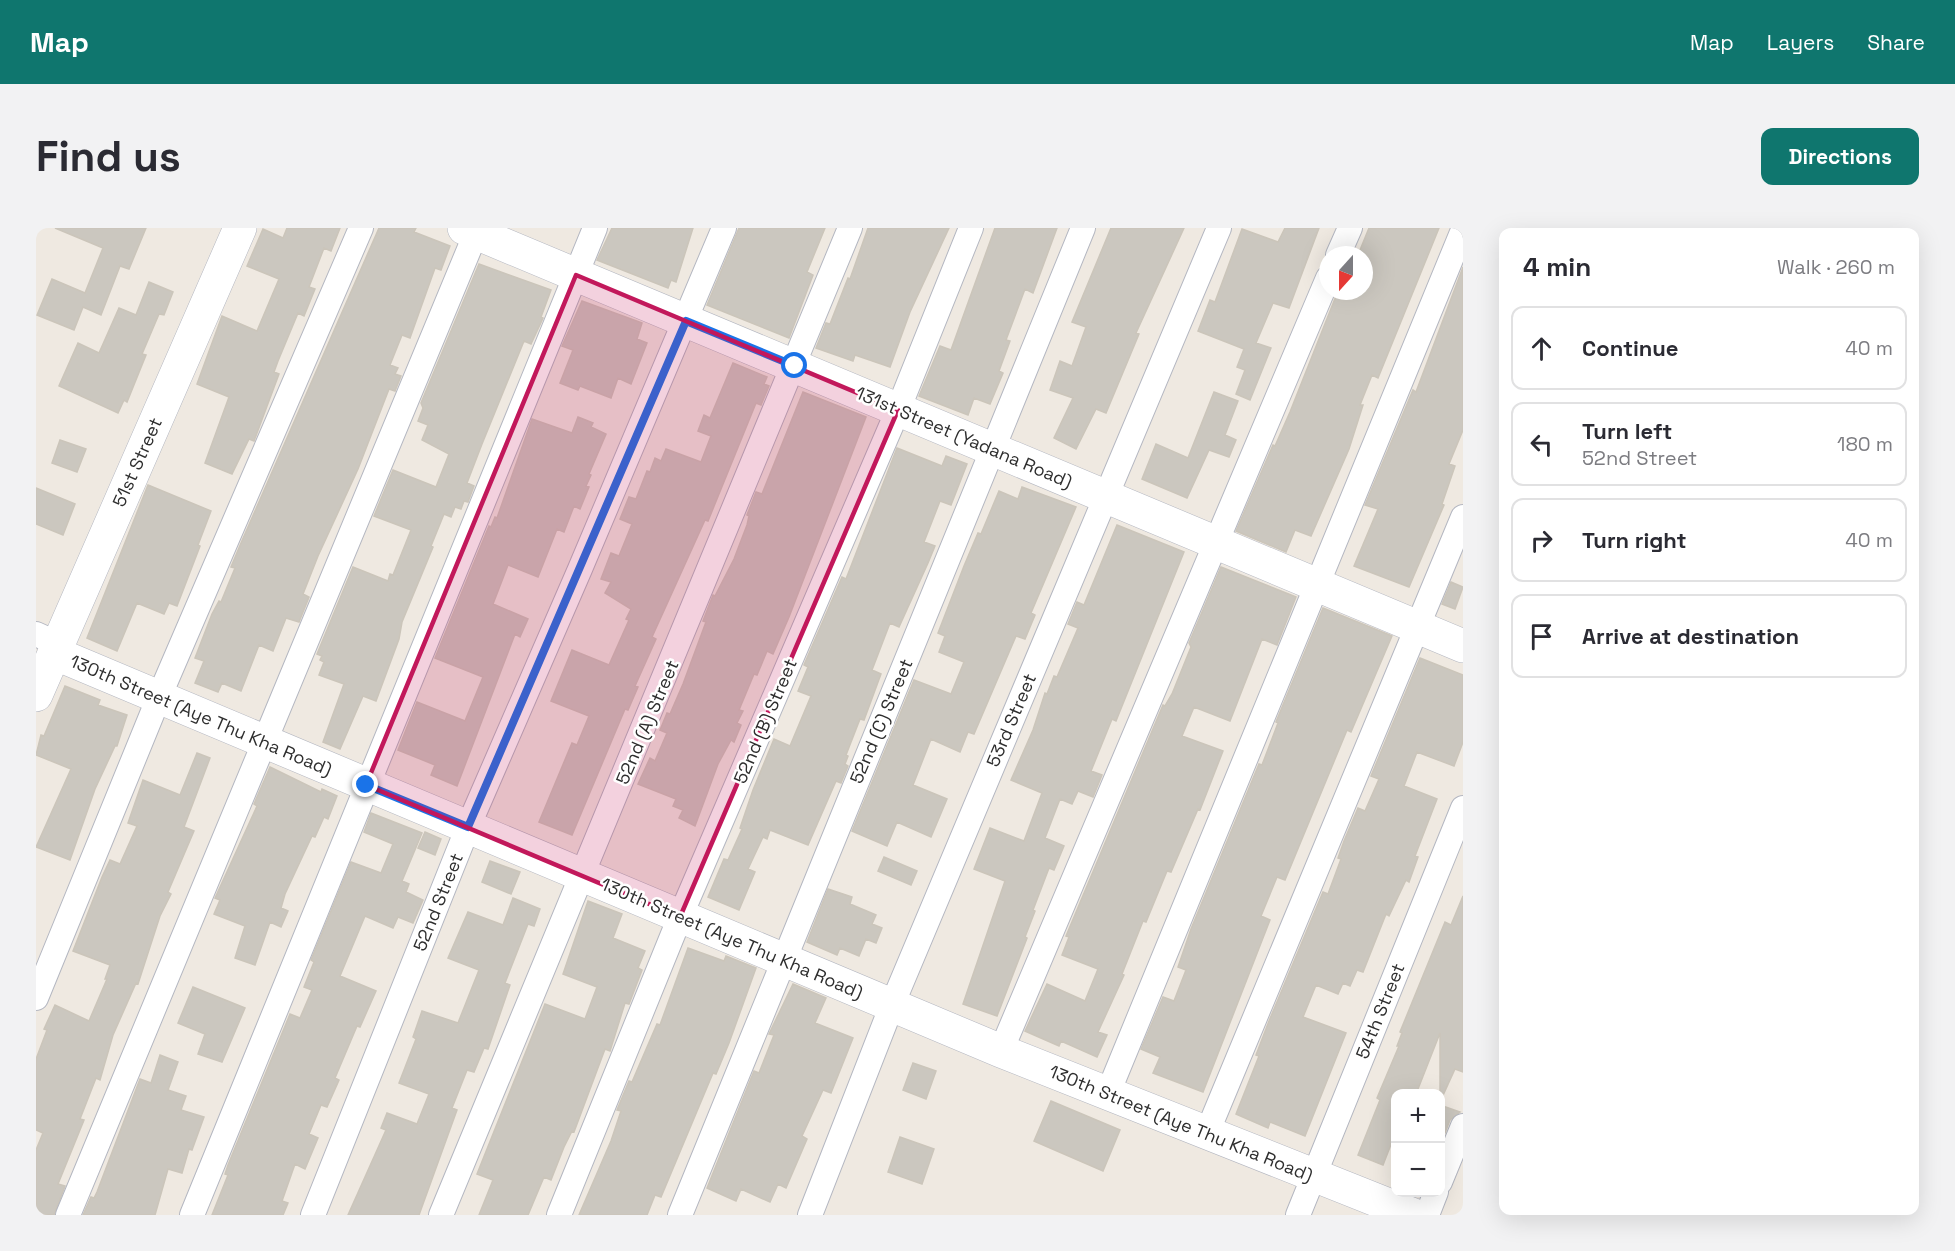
<!DOCTYPE html>
<html lang="en">
<head>
<meta charset="utf-8">
<style>
	body { margin:0; font-family:"Space Grotesk",sans-serif; background:#f2f2f3; color:#2b2b33 }
	.controls { position:absolute; right:18px; bottom:18px; display:grid; overflow:hidden; border-radius:12px; box-shadow:0 6px 24px #0002 }
	.controls button { width:54px; height:54px; display:grid; place-items:center; padding:0; border:0; border-bottom:2px solid #e1e1e2; background:#fff; color:#2b2b33; font:30px sans-serif }
	.compass { position:absolute; left:1283px; top:18px; width:54px; height:54px; border-radius:50%; background:#fff; box-shadow:0 6px 24px #0002; rotate:201deg }
	.stop { position:absolute; width:18px; height:18px; margin:-14px; border:4px solid #1a73e8; border-radius:50%; background:#fff }
	.stop.end { background:#1a73e8; border-color:#fff; box-shadow:0 2px 6px #0008 }
	.list { margin:0; padding:0; list-style:none }
	h2 { display:flex; justify-content:space-between; align-items:center; height:78px; margin:0; padding:0 24px; font-size:26px }
	h2 small { font-size:20px; font-weight:400; color:#7c7c81 }
	.list li { display:grid; grid-template-columns:39px 1fr auto; gap:18px; align-items:center; box-sizing:border-box; height:84px; margin:0 12px 12px; padding:0 12px; border:2px solid #e1e1e2; border-radius:12px }
	.list b { display:block; font-size:22px; white-space:nowrap }
	.list p { margin:0; font-size:20px; white-space:nowrap; color:#7c7c81 }
	.list em { font-size:20px; font-style:normal; color:#7c7c81 }
	.icon { flex:none; width:33px; height:33px; fill:none; stroke:currentColor; stroke-width:2; stroke-linecap:round; stroke-linejoin:round }
	.map { position:relative; flex:none; width:1427px; height:987px; overflow:hidden; border-radius:12px }
	header { display:flex; align-items:center; gap:36px; box-sizing:border-box; height:84px; padding:0 30px; background:#0f766e; color:#fff }
	header strong { font-size:28px }
	nav { display:flex; gap:33px; margin-inline-start:auto; font-size:21px }
	.intro { display:flex; align-items:center; justify-content:space-between; box-sizing:border-box; height:144px; padding:0 36px }
	h1 { margin:0; font-size:42px }
	.button { padding:15px 27px; border-radius:12px; background:#0f766e; color:#fff; font-size:21px; font-weight:700 }
	main { display:flex; gap:36px; padding:0 36px }
	aside { flex:1; background:#fff; border-radius:12px; box-shadow:0 6px 24px #0002 }
	.map>svg:first-child { display:block }
	.building { fill:#cbc7bf; stroke:#cbc5ba; stroke-width:1.5 }
	.lines { fill:none; stroke-linecap:round; stroke-linejoin:round }
	.street-casing { stroke:#b4b7c1; stroke-width:26 }
	.secondary-casing { stroke:#b4b7c1; stroke-width:34 }
	.street { stroke:#fff; stroke-width:24 }
	.secondary { stroke:#fff; stroke-width:33 }
	.route { stroke:#1a73e8; stroke-width:8 }
	.marked { fill:#c2185b; fill-opacity:0.2; stroke:#c2185b; stroke-width:4.5; stroke-linejoin:round }
	.labels { text-anchor:middle; dominant-baseline:central; stroke-width:5; stroke-linejoin:round; paint-order:stroke }
	.street-label { font-size:18px; fill:#2e2e2e; stroke:#fff }
</style>
</head>
<body>
<header>
<strong>Map</strong>
<nav><a>Map</a><a>Layers</a><a>Share</a></nav>
</header>
<div class="intro"><h1>Find us</h1><a class="button">Directions</a></div>
<main>
<div class="map">
<svg width="1427" height="987" viewBox="0 0 1427 987">
	<rect width="100%" height="100%" fill="#efe9e1"/>
	<!-- building -->
	<path class="building" d="M19,0h91l-17,41 -9,-3 -19,49 -18,-8 -9,23 -37,-15 15,-36 33,14 18,-45z
		M251,0h53l-9,23 -7,-3 -15,39 6,2 -11,27 -6,-3 -20,48 -4,11 5,2 -25,67 -5,-2 -17,35 -27,-11 24,-66 -32,-13 25,-68 35,15 22,-52 -32,-13 16,-37 20,9z
		M343,0h37l-2,4 36,14 -9,24 -6,-2 -25,70 -8,-3 -12,30 8,3 -3,6 6,2 -6,15 -6,-2 -31,80 -40,87 -15,38 6,3 -10,25 -13,-4 -13,33 -14,-6 -18,46 -19,-8 -4,9 -23,-9 9,-22 -9,-3 17,-44 7,-13 2,1 14,-34 -4,-1 10,-24z
		M576,0h81l-17,54 -5,-2 -3,8 -71,-28z
		M703,0h86l-18,44 6,3 -24,63 -82,-33z
		M832,0h81l-39,84 -20,55 -35,-12 -2,6 -37,-13 10,-25 4,1 18,-46 2,1z
		M959,0h62l-24,65 -8,-4 -19,51 4,1 -11,30 4,2 -13,31 -16,-6 -6,17 -49,-19 21,-50 11,4z
		M1075,0h73l-48,105 3,1 -33,79 -10,-4 -20,40 -22,-11 19,-40 -23,-8 10,-29 12,5 14,-39 -14,-5z
		M1249,0h34l-30,80 -16,-5 -17,40 15,5 -21,52 -14,-6 9,-24 -8,-3 7,-18 -46,-18 12,-31 5,2 27,-73 36,13z
		M1333,0h70l-61,150 -6,-3 -12,30h3l-14,44 -38,87 -16,-6 -9,22 -50,-21 37,-86 2,1 15,-34 48,-121h26v-36h-6z
		M443,36l72,26 -10,27 2,1 -12,26 -7,-3 -42,103 -15,39 7,3 -6,16 -4,-1 -3,8 -6,-2 -4,10 -7,-3 -13,32 2,1 -31,75 -3,17 -23,62 -13,-5 -23,53 -17,-7 21,-58 -25,-9 5,-13 -4,-2 2,-4 -5,-2 36,-87 35,14 2,-7 3,1 18,-45 -37,-14 19,-46 43,17 13,-33 -27,-14 6,-15 -10,-4 5,-13 -2,-5z
		M1427,39v163l-14,34 6,2 -13,38 2,1 -35,82 -55,-21 24,-57 -13,-4 48,-115 3,2z
		M113,54l24,10 -9,23 -5,-1 -17,40 4,1 -19,47 -3,-2 -6,13 -59,-27 19,-43 21,10 20,-45 17,7z
		M546,73l60,22 -5,16 10,4 -16,41 -13,-6 -7,20 -31,-12 -2,4 -18,-7 13,-33 -11,-4z
		M697,135l34,14 -3,7 5,2 -8,19 -5,-2 -48,118 -3,-1 -53,117 4,2 -21,47 3,1 -10,23 -3,-1 -53,126 -33,-13 33,-79 5,2 12,-29 -38,-15 21,-51 37,15 20,-45 -3,-1 5,-10 -26,-16 6,-11 -10,-3 10,-26 8,3 13,-32 -12,-5 9,-22 7,2 11,-28 3,1 5,-14 6,3 5,-12 35,13 10,-26 -13,-5 6,-16 6,3z
		M767,164l63,25 -77,200 -16,37 -6,-3 -10,24 -3,-1 -15,36 4,1 -6,12 4,2 -7,17 -3,-2 -13,24 -23,62 -16,-8 4,-8 -10,-4 3,-7 -38,-15 12,-26 5,3 12,-28 -7,-3 7,-17 3,1 13,-30 23,-62 -3,-1 10,-26 2,1 19,-37 13,-34 2,-9 -2,-1 9,-23 6,2z
		M1178,164l24,9 -13,34 11,5 -7,17 -20,-7 -22,48 -45,-19 14,-35 32,14z
		M542,189l15,6 -2,4 15,7 -17,40 2,1 -5,11 3,1 -9,22 -6,-3 -10,26 -7,-3 -19,48 -30,-12 -15,39 35,15 -8,18 -5,-3 -58,152 -26,-11 4,-10 -37,-15 19,-48 48,19 18,-44 -48,-19 54,-132 2,1 4,-10 2,1 35,-99 40,14z
		M24,212l26,9 -9,23 -25,-9z
		M861,220l45,18 4,-10 21,8 -16,41 -11,-4 -16,41 11,4 -7,17 -29,64 -9,-4 -18,47 9,4 -17,46 -4,-1 -14,36 2,1 -3,8 3,2 -7,17 -5,-2 -28,64 -38,-15 -3,9 -4,-2 -15,32 7,3 -16,38 -31,-13 16,-38 4,1 14,-31 -2,-1 13,-38 21,-51 16,7 21,-50 -13,-5 10,-24 -4,-2 38,-88 4,2z
		M112,257l63,26 -13,34 2,1 -23,60 -8,-3 -5,11 -27,-11 -20,48 -30,-13z
		M986,259l54,20 -45,106 4,2 -10,24 -9,-3 -42,98 -6,-2 -8,20 -29,-13 -18,46 34,14 -16,38 -34,-15 -10,24 -35,-15 62,-151 37,14 13,-32 -25,-10 6,-16 -7,-3 26,-67 14,-33 3,1 18,-43 19,8z
		M0,260l39,16 -12,31 -27,-11z
		M1081,297l67,27 -68,169 -4,-2 -21,52 11,4 -9,22 -15,-6 -6,13 -12,-5 -15,39 19,8 -10,24 -5,-2 -16,42 2,1 -10,26 2,1 -30,78 -34,-12 42,-123 -31,-12 16,-41 34,13 18,-48 -31,-13 22,-50 12,-37 2,1 7,-18 3,1 21,-49 -10,-4 9,-22 7,3z
		M1185,339l75,30 -19,48 -15,-6 -32,82 -36,-14 -12,29 41,15 -23,59 -2,-1 -27,63 -4,-1 -21,51 -3,-1 -21,53 2,1 -26,57 9,3 -10,22 -36,-16 -2,5 -34,-15 22,-47 38,17 13,-32 -36,-14 7,-18 -3,-1 97,-231 2,1 7,-12 19,-47 -2,-4z
		M1415,354l12,5 -8,22 -13,-5z
		M1287,380l69,28 -41,96 -4,-2 -62,150 -8,-3 -16,39 9,4 -67,172 -50,-19 7,-16 -19,-8 22,-52 11,4 12,-31 -8,-3 13,-38 68,-165 3,1 16,-42 -2,-1z
		M1384,430l43,17v67l-9,24 -37,-14 -13,34 33,13 -22,57 3,1 -9,25 -3,-2 -17,36 -3,-2 -23,58 -6,-2 -7,16 -7,-3 -5,11 -22,-9 -13,32 43,16 -41,103 -35,-14 -2,6 -32,-14 23,-58 -3,-1 13,-34 54,-129 5,2 13,-35 -3,-1 6,-17 14,-33 7,3 14,-32 -8,-3z
		M29,458l35,14 -2,5 29,10 -10,31h-2l-20,43 -25,71 -34,-13 35,-78 -35,-14 5,-20 3,1z
		M161,525l13,5 -26,69 10,4 -26,61 3,2 -11,22 -22,68 -2,-1 -23,52 -13,45 -4,-2 -16,41 4,1 -26,64 7,2 -11,29h-18v-65l7,-17 -7,-3v-71l11,-29 -3,-1 11,-24 34,16 18,-42h-2l5,-14 -37,-14 29,-74 8,-17 10,4 17,-38 -9,-3 15,-43 37,15z
		M234,539l51,25 1,-3 15,7 -9,23 -4,-2 -9,20 -3,-1 -27,58 -4,14 7,3 -7,16 -11,-5 -15,43 -20,-7 10,-32 -31,-12 6,-14 -5,-2 42,-92 -3,-2z
		M335,585l51,20 -20,48 7,3 -3,8 17,8 -10,23 -15,-6 -5,11 -28,-12 -25,60 36,15 -16,36 -3,-1 -22,52 4,2 -12,27 -6,-2 -12,29 9,4 -13,31 -10,-5 -13,37 6,2 -5,12h-71l16,-40 -3,-1 3,-9 62,-151 10,4 12,-28 -8,-3 10,-25 -3,-2 40,-98 30,11 12,-29 -29,-12z
		M389,604l16,7 -6,16 -17,-7z
		M848,629l33,14 -6,14 -33,-14z
		M454,633l30,11 -9,22 -29,-12z
		M792,661l24,8 -2,7 26,11 -4,9 10,4 -6,15 -10,-4 -7,17 -19,-8 -3,7 -30,-13z
		M1427,668v176l-8,-3 -15,33v-69l-24,61h-21v40l-12,31 -25,-10 22,-55 -3,-2 22,-52h-2l5,-13 -2,-1 45,-110 6,3z
		M477,670l27,11 -6,17 -6,-2 -23,59 5,2 -22,64 -4,-1 -10,24 -7,-2 -15,38 5,2 -38,105h-71l38,-85 -5,-2 6,-15 30,11 12,-30 -30,-11 17,-44 -3,-2 9,-26 36,12 21,-53 -31,-12 20,-46 35,13z
		M552,673l34,13 -9,24 32,13 -7,17 4,2 -13,34 -4,-1 -15,48 -5,-2 -31,83 -2,-1 -8,16 -13,33 -7,-3 -16,38h-49l14,-35 -16,-6 68,-170 40,15 12,-32 -34,-13z
		M652,720l36,13 2,-5 30,12 -27,75 -13,31 -3,-1 -52,124 -6,-2 -8,20h-68l32,-74 10,-30 -4,-1 12,-29 3,1 25,-58 3,1z
		M757,756l33,14 -11,25 38,15 -22,55 -8,-3 -21,46 5,3 -21,49 -8,-4 -8,18 -29,-13 -5,12 -29,-13 47,-117 5,2 15,-38 -5,-1z
		M157,759l52,21 -23,54 -24,-8 7,-20 -27,-11z
		M124,827l18,7 -10,28 18,6 -5,14 23,7 -12,33 -3,-1 -7,24 -14,-4 -13,46h-72l8,-18 3,1 3,-6 43,-113 11,4z
		M877,835l23,8 -10,28 -23,-9z
		M1015,873l69,29 -17,41 -69,-30z
		M1404,877l20,7 -10,8 -5,13 -5,-1z
		M864,909l34,12 -12,35 -34,-12z"/>
	<g class="lines">
		<!-- street casing -->
		<g class="street-casing">
			<path id="street" d="M1302,27l12,-27
				M0,406l22,10
				M0,770l123,-301 202,-469
				M965,823l327,-773
				M1072,865l355,-863
				M1171,905l256,-616
				M1404,954l23,-56
				M32,987l410,-987
				M156,987l403,-987
				M277,987l155,-388 112,-258 144,-341
				M405,987l409,-987
				M523,987l121,-298 218,-507 73,-182
				M644,987l403,-987
				M774,987l82,-210 327,-777
				M1262,987l165,-407
				M1391,987l9,-23"/>
		</g>
		<!-- secondary casing -->
		<g class="secondary-casing">
			<path id="secondary" d="M428,0l999,418
				M18,425l947,398 413,164
				M0,467l204,-467"/>
		</g>
		<!-- street -->
		<use href="#street" class="street"/>
		<!-- secondary -->
		<use href="#secondary" class="secondary"/>
	</g>
	<g class="lines">
		<!-- route -->
		<path class="route" d="M330,557l102,42 218,-506 109,45"/>
	</g>
	<!-- marked area -->
	<path class="marked" d="M540,47l322,135 -218,507 -314,-132z"/>
	<g class="labels">
		<!-- street labels -->
		<g class="street-label">
			<text transform="translate(928 209) rotate(23)">131st Street (Yadana Road)</text>
			<text transform="translate(101 234) rotate(-66)">51st Street</text>
			<text transform="translate(165 487) rotate(23)">130th Street (Aye Thu Kha Road)</text>
			<text transform="translate(975 492) rotate(-67)">53rd Street</text>
			<text transform="translate(729 493) rotate(-67)">52nd (B) Street</text>
			<text transform="translate(845 493) rotate(-67)">52nd (C) Street</text>
			<text transform="translate(611 494) rotate(-67)">52nd (A) Street</text>
			<text transform="translate(402 674) rotate(-68)">52nd Street</text>
			<text transform="translate(696 710) rotate(23)">130th Street (Aye Thu Kha Road)</text>
			<text transform="translate(1344 783) rotate(-68)">54th Street</text>
			<text transform="translate(1145 895) rotate(22)">130th Street (Aye Thu Kha Road)</text>
		</g>
	</g>
</svg>
<div class="controls">
<button>+</button>
<button>−</button>
</div>
<svg class="compass" viewBox="-18 -18 36 36"><path d="M0-13l5 13h-10z" fill="#e53935"/><path d="M0 13l5-13h-10z" fill="#7c7c81"/></svg>
<div class="stop" style="left:759px;top:138px"></div>
<div class="stop end" style="left:330px;top:557px"></div>
</div>
<aside>
<h2>4 min<small>Walk · 260 m</small></h2>
<ul class="list">
<li><svg class="icon" aria-label="ahead" viewBox="0 0 24 24"><path d="M12 20V5M6 11l6-6 6 6"/></svg><div><b>Continue</b></div><em>40 m</em></li>
<li><svg class="icon" aria-label="left" viewBox="0 0 24 24"><path d="M17 20v-9H6M10 6l-5 5 5 5"/></svg><div><b>Turn left</b><p>52nd Street</p></div><em>180 m</em></li>
<li><svg class="icon" aria-label="right" viewBox="0 0 24 24"><path d="M7 20v-9h11M14 6l5 5-5 5"/></svg><div><b>Turn right</b></div><em>40 m</em></li>
<li><svg class="icon" aria-label="arrive" viewBox="0 0 24 24"><path d="M6 21V4h12l-3 4 3 4H6"/></svg><div><b>Arrive at destination</b></div></li>
</ul>
</aside>
</main>
</body>
</html>
